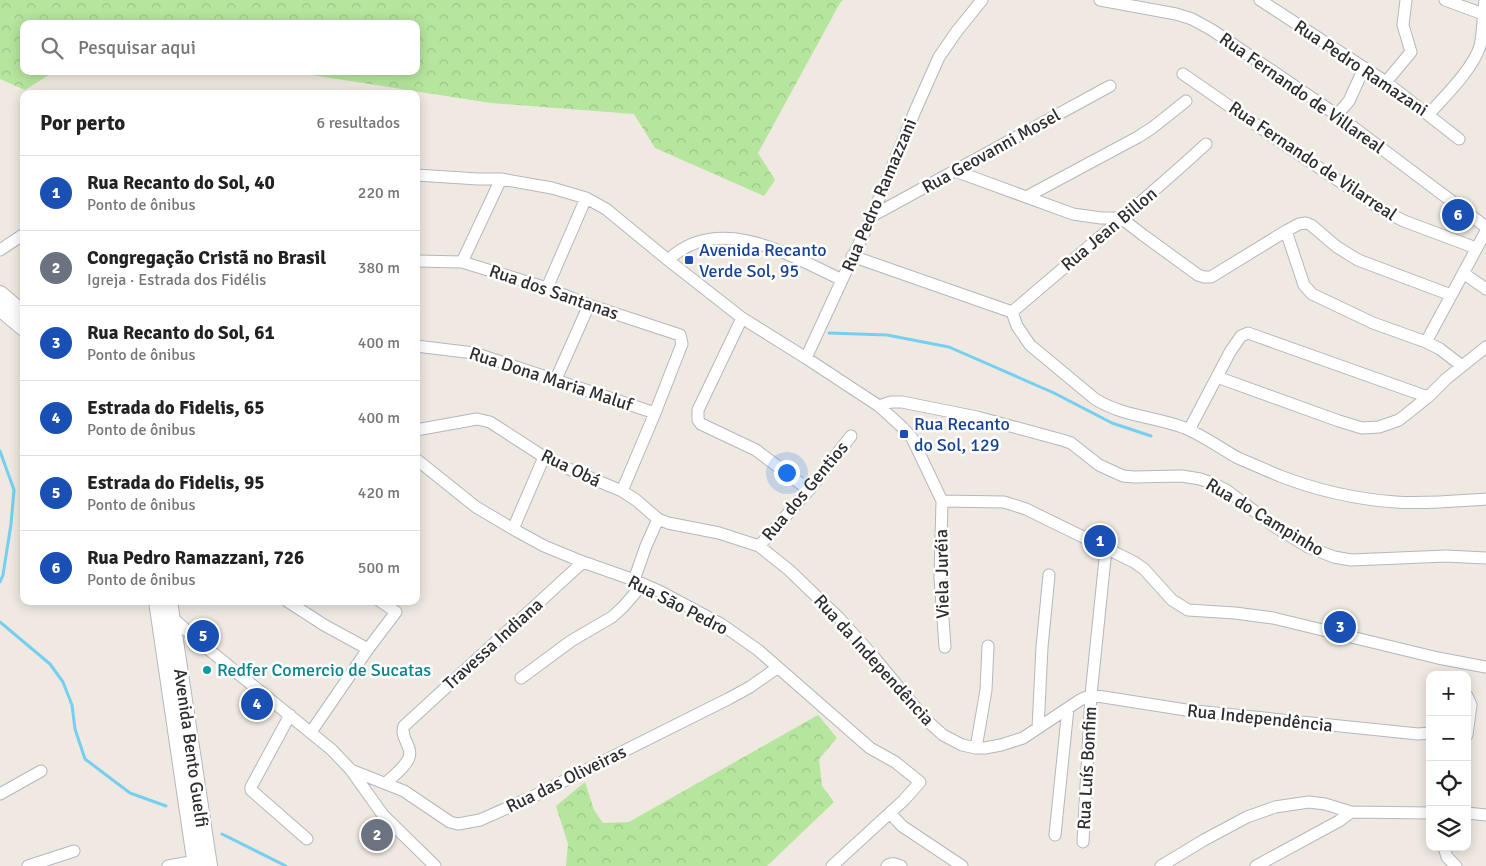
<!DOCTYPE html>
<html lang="pt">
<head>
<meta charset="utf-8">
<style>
	body { margin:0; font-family:Signika,sans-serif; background:#f6f6f6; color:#222 }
	.controls { position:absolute; right:15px; bottom:15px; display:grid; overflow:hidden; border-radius:10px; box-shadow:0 2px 12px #0003 }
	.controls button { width:45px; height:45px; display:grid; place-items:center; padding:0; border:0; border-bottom:1px solid #e0e0e0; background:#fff; color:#222; font:25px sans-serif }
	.you { position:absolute; left:786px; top:472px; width:18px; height:18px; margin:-12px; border:4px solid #fff; border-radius:50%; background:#1a73e8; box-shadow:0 0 0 8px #1a73e833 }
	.badge { display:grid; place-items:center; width:32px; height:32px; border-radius:50%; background:#0b8043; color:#fff; font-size:16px; font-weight:700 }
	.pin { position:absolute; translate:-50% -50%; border:2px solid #fff; box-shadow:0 1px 5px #0006 }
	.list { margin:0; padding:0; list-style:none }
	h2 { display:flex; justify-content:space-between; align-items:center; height:65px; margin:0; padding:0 20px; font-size:21px }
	h2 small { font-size:16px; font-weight:400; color:#767676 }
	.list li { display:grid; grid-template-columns:32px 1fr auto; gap:15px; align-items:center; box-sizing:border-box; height:75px; padding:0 20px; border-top:1px solid #e0e0e0 }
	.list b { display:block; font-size:19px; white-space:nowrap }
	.list p { margin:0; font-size:16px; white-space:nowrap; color:#767676 }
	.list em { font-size:16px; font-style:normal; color:#767676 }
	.icon { flex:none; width:28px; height:28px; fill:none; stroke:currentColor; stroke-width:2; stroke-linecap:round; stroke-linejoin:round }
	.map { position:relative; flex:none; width:1486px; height:866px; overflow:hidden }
	.search { position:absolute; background:#fff; box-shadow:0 2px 12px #0003; left:20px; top:20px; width:400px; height:55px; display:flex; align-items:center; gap:12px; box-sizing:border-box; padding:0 18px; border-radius:10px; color:#767676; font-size:19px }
	.panel { position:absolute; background:#fff; box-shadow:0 2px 12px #0003; left:20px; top:90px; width:400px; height:515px; border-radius:10px }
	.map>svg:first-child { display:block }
	.forest { fill:url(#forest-crowns) }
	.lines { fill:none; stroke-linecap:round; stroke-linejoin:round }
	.stream { stroke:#75cff0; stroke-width:3 }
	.minor-casing { stroke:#b4b7c1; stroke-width:13 }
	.secondary-casing { stroke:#b4b7c1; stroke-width:18 }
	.minor { stroke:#fff; stroke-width:11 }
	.secondary { stroke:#fff; stroke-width:16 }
	.transit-dot { fill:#1a4fb4; stroke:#fff; stroke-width:2 }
	.culture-dot { fill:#0f9aa8; stroke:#fff; stroke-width:2 }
	.labels { text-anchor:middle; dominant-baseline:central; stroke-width:5; stroke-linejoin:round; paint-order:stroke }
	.street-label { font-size:18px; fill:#2e2e2e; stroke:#fff }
	.transit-label { font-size:18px; fill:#164399; stroke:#fff; text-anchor:start }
	.culture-label { font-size:18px; fill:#0d838f; stroke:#fff; text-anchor:start }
</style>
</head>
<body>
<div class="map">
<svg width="1486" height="866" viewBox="0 0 1486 866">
	<defs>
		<pattern id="forest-crowns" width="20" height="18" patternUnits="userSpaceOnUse" patternTransform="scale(1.25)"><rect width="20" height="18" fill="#b6e59e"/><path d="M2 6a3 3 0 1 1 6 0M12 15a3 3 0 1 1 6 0" fill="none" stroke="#9dc588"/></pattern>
	</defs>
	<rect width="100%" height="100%" fill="#efe9e1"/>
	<!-- forest -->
	<path class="forest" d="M0,0h843l-3,3 -82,150 17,27 -11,16 -109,-48 -21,-34 -143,-11 -205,-32h130v-47h-392v47h31l-30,19 -25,-11z
		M818,715l19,23 -18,21 3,27 12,16 -67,64h-201l2,-22 -12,-38 29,-24 9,28 9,13 26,-1z"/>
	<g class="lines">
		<!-- stream -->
		<path class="stream" d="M829,333l58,2 62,12 105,46 58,30 39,13
			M0,451l14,39 -3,34 -8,51 -3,7
			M0,622l50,42 13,18 9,23 3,24 10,30 45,34 36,13
			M222,834l64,32"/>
		<!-- minor casing -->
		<g class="minor-casing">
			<path id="minor" d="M1100,0l76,14 16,5 20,11 125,85 149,112
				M1260,0l126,82 73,57
				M1445,0l38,14
				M1183,74l108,75 93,62 20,10 72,27
				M1386,82l25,-30 -8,-27 3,-25
				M1429,114c16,-18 44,-45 51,-68 3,-12 3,-33 5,-46
				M1337,115l12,-14 15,-33
				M955,171l118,43 28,4h20
				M416,175l62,4h23l51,9 34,10 20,11 62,51 74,58 64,40 73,48 23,21 10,11 30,63 62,1 22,7 108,53 10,7 28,31 16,10 47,3 38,5 165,40 48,9
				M1026,197l112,-60 14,-9 34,-27
				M872,216l238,-130
				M1121,218l22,17 55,40 6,2h7l75,-46 13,-7 7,-1 5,2 26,22 21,13 93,35
				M1286,231l18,54 8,9 61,29 53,19 14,7 22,17
				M0,250l24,-16
				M852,256l160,56 5,14 13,19 65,54c29,18 59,17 90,29 19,8 35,20 53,30 14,6 28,12 42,18 36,14 76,23 115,26 30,2 61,-1 91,-3
				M668,260c51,-48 122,-5 174,20l30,-64 43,-105 24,-54 18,-26 25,-31
				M416,261l46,1 85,26 42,17 91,30 2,9 -27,69 -33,78
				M462,262l39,-83
				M1463,273l23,16
				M547,288l39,-90
				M1012,312c65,-56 131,-110 194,-168
				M742,318l-44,92v10l3,4 55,26 53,40
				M1426,342l60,-111
				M416,346l58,7 181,60
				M806,358l36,-78
				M1217,377l122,44 23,7 17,-1 20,-7 29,-23 18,-18 40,-32
				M556,379l33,-74
				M879,406l12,-4h11l75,15 85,23 9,3 28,22 24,11 11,1 48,-1 18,3 12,4 14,7 51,38 31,19 26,10 17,3 95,-4 40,2
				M416,430l61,-11 13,3 54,35 25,12 53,22 14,9 22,19 10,4 51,10 40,13 30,24 50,48 34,38 51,62 19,17 19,10 14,3h9l16,-3 22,-7 57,-38 11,-5 95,15 232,24 12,-1
				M1189,430l41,-78 11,-16 7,-3 180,64
				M416,459l60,48 37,22 31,17 39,16 51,18 27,12 60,32 37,26 112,98 25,14 25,20 -16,18 -72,66
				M942,501l-2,76 5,70
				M513,529l31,-72
				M759,546l50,-56 42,-54
				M634,580l12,-34 12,-27
				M287,601l37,24 44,24
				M170,618h3l24,22 135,110 19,20 32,45 52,51
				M521,678l50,-37 41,-24 11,-10 20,-23
				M1467,696l4,9 -4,30
				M290,715l-39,72v3l56,49
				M1038,728l4,-81 7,-72
				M311,732l57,-83 28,-37 -16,-11
				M976,748l10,-58 2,-44
				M351,770l53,21 46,31 8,2 22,-4 52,-23 196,-98 22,-12 27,-19
				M386,783c7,-7 17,-14 22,-23 7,-12 -9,-22 -4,-34l179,-164
				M0,794l41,-23
				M890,813l12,13 60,40
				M1467,813l19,2
				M1055,835l13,-127
				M1083,842l8,-147 15,-146
				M1444,847l3,10 9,9
				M28,866l46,-15
				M168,866l28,-5
				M887,866c4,-4 9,-2 14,0
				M1161,866l43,-26 43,-23 28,-10 34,-5 16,2 26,8 79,1
				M1256,866l83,-45 12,-9"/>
		</g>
		<!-- secondary casing -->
		<g class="secondary-casing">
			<path id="secondary" d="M0,294l20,17
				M0,308l24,20
				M157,601l39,265
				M169,601l40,265"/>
		</g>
		<!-- minor -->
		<use href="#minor" class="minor"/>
		<!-- secondary -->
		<use href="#secondary" class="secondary"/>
	</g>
	<!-- markers -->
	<g class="transit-dot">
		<rect x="684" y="255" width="10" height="10" rx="2.5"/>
		<rect x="899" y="429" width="10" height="10" rx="2.5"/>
	</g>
	<circle class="culture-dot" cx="207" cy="670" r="5"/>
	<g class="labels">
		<!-- street labels -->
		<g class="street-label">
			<text transform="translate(1361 68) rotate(34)">Rua Pedro Ramazani</text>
			<text transform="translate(1302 93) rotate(35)">Rua Fernando de Villareal</text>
			<text transform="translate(991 151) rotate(-29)">Rua Geovanni Mosel</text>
			<text transform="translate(1313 161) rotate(34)">Rua Fernando de Vilarreal</text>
			<text transform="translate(879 195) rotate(-67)">Rua Pedro Ramazzani</text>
			<text transform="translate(1109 229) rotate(-40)">Rua Jean Billon</text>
			<text transform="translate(554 292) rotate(19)">Rua dos Santanas</text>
			<text transform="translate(551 379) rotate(18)">Rua Dona Maria Maluf</text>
			<text transform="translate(571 468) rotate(26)">Rua Obá</text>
			<text transform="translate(805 491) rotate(-50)">Rua dos Gentios</text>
			<text transform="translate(1265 517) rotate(31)">Rua do Campinho</text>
			<text transform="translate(942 574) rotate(-91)">Viela Juréia</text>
			<text transform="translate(678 605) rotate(27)">Rua São Pedro</text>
			<text transform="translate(493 644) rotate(-42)">Travessa Indiana</text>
			<text transform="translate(874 660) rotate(48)">Rua da Independência</text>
			<text transform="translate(1260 718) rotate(6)">Rua Independência</text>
			<text transform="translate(191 748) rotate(82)">Avenida Bento Guelfi</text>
			<text transform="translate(1087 768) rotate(-87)">Rua Luís Bonfim</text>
			<text transform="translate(566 779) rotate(-26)">Rua das Oliveiras</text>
		</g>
		<!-- transit labels -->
		<g class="transit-label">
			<text x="699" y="250">Avenida Recanto<tspan x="699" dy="21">Verde Sol, 95</tspan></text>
			<text x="914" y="424">Rua Recanto<tspan x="914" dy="21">do Sol, 129</tspan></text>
		</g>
		<!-- culture labels -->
		<g class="culture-label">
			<text x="217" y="670">Redfer Comercio de Sucatas</text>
		</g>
	</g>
</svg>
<div class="controls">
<button>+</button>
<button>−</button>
<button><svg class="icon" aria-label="locate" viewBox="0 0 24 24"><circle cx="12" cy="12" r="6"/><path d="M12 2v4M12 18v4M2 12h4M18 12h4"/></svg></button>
<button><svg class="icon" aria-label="layers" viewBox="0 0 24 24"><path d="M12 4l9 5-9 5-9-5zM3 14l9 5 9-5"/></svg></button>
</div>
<div class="you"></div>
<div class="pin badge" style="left:1100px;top:541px;background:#1a4fb4">1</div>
<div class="pin badge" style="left:377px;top:835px;background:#6b7280">2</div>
<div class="pin badge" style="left:1340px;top:627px;background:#1a4fb4">3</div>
<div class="pin badge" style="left:257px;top:704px;background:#1a4fb4">4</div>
<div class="pin badge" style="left:203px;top:636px;background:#1a4fb4">5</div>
<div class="pin badge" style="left:1458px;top:215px;background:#1a4fb4">6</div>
<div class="search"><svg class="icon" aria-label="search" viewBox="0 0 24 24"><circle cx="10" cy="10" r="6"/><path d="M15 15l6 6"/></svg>Pesquisar aqui</div>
<section class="panel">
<h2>Por perto<small>6 resultados</small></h2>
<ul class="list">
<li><span class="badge" style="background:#1a4fb4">1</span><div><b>Rua Recanto do Sol, 40</b><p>Ponto de ônibus</p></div><em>220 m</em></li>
<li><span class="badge" style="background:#6b7280">2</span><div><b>Congregação Cristã no Brasil</b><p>Igreja · Estrada dos Fidélis</p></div><em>380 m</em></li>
<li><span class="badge" style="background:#1a4fb4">3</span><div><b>Rua Recanto do Sol, 61</b><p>Ponto de ônibus</p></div><em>400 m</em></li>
<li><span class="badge" style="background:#1a4fb4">4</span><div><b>Estrada do Fidelis, 65</b><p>Ponto de ônibus</p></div><em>400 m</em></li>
<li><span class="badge" style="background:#1a4fb4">5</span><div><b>Estrada do Fidelis, 95</b><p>Ponto de ônibus</p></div><em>420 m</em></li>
<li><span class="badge" style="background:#1a4fb4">6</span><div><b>Rua Pedro Ramazzani, 726</b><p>Ponto de ônibus</p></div><em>500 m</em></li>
</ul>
</section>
</div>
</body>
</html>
